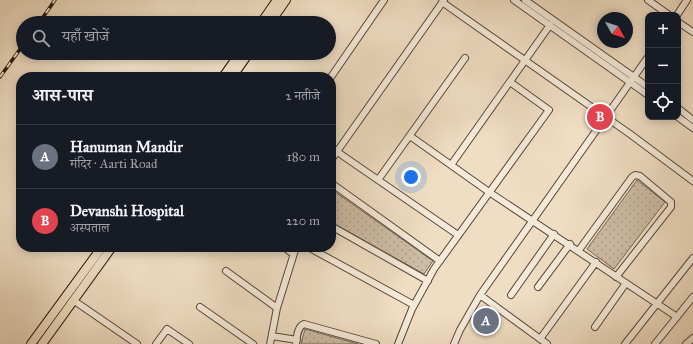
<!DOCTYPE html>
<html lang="hi">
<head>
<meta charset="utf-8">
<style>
	body { margin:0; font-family:"IM FELL Great Primer","Noto Serif Devanagari",serif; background:#20242c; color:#f1f3f6 }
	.controls { position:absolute; right:12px; top:12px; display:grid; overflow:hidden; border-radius:8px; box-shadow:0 2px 10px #0003 }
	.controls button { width:36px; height:36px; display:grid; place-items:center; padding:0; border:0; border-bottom:1px solid #363941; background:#171b24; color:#f1f3f6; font:20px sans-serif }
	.compass { position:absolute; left:597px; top:12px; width:36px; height:36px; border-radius:50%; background:#171b24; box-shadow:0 2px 10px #0003; rotate:129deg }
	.you { position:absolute; left:411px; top:177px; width:14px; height:14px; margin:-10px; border:3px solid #fff; border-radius:50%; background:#1a73e8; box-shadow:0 0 0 6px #1a73e833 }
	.badge { display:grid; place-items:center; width:26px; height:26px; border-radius:50%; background:#c59692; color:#fff; font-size:13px; font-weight:700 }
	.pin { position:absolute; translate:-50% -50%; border:2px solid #fff; box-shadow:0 1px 4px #0006 }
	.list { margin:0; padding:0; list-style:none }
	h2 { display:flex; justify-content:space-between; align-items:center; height:52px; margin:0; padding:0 16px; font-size:17px }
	h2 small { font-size:13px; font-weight:400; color:#9ea1a6 }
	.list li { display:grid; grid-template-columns:26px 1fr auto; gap:12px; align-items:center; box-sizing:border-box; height:64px; padding:0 16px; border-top:1px solid #363941 }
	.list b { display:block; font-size:15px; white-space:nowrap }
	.list p { margin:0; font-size:13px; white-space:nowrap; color:#9ea1a6 }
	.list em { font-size:13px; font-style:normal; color:#9ea1a6 }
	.icon { flex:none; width:22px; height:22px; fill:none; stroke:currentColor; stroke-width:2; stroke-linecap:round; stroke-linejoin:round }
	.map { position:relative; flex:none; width:693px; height:344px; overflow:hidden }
	.search { position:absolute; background:#171b24; box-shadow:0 2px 10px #0003; left:16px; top:16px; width:320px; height:44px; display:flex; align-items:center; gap:10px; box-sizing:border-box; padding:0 14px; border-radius:22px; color:#9ea1a6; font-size:15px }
	.panel { position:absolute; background:#171b24; box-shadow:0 2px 10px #0003; left:16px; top:72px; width:320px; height:180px; border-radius:16px }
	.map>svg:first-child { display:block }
	.park { fill:url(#park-dots); stroke:#786858 }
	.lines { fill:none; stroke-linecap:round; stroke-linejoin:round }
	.minor-casing { stroke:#574739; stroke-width:8 }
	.major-casing { stroke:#24150b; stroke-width:10 }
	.minor { stroke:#f5ead9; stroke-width:6 }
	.major { stroke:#f0dec4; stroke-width:8 }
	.rail-casing { stroke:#24150b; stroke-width:3.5 }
	.rail { stroke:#f5ead9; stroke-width:2; stroke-dasharray:6; stroke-linecap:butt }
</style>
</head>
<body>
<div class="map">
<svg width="693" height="344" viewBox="0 0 693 344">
	<defs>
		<pattern id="park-dots" width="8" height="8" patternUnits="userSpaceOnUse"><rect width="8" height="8" fill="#cdbca5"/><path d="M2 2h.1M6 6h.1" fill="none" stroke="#b0a18d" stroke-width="1.8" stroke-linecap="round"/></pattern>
	</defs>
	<rect width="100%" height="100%" fill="#f0dec4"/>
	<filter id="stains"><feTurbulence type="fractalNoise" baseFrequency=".005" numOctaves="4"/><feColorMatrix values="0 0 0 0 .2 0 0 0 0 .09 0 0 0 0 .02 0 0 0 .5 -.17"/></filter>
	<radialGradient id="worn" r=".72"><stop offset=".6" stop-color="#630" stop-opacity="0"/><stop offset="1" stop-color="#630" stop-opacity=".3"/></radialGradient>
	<!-- park -->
	<path class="park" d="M637,180l28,22 -51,67 -27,-20z
		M331,189l102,72 -9,13 -93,-52z
		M305,329l53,15h-57z"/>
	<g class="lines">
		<!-- minor casing -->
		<g class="minor-casing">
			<path id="minor" d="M514,0l134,95
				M525,0l123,87
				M648,0l21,15
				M442,2l188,132 63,47
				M677,15l10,-15
				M678,22l15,10
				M331,77l53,-77
				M678,108l15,12
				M678,117l15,11
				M410,136l79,56 188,125
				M336,151l122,84
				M331,160l113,-160
				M451,165l99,-140
				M378,180l87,-122
				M331,183l109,78
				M331,226l97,55
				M284,247l9,7
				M308,247l106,58
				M579,250l53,-73 3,-2 5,1 31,26v5l-55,70
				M226,271l51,37
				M538,287l32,-43
				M480,295l67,49
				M511,295l43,-61
				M73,300l64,44
				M200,307l53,37
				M595,327l31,-44
				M272,336l25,4
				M540,339l56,-77
				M156,344l11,-15 22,15
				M270,344l7,-36 19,-61
				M296,344c1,-7 1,-17 8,-20l72,20
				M398,344l14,-35 22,-40 115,-159 -39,-28
				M454,344l6,-14 20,-35 168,-238
				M625,344l68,-86
				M655,344l38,-47
				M686,344l7,-6"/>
		</g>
		<!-- major casing -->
		<g class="major-casing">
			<path id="major" d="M261,23l16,-23
				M270,23l16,-23
				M223,77l17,-24
				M232,77l17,-24
				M31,344l71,-97
				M42,344l70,-97"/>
		</g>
		<!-- minor -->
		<use href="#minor" class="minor"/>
		<!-- major -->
		<use href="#major" class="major"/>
		<!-- rail casing -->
		<g class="rail-casing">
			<path id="rail" d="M39,23l16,-23
				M0,77l23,-32"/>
		</g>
		<!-- rail -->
		<use href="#rail" class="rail"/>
	</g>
	<rect width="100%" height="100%" filter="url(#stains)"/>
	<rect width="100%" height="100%" fill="url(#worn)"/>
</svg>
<div class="controls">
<button>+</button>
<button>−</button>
<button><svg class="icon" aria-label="locate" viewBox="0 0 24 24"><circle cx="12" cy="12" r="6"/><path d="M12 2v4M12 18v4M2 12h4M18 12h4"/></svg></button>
</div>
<svg class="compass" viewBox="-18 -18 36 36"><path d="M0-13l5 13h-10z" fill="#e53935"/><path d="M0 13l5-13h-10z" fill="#9ea1a6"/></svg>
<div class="you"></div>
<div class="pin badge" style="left:486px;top:321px;background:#6b7280">A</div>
<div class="pin badge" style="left:600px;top:117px;background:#e0444e">B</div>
<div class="search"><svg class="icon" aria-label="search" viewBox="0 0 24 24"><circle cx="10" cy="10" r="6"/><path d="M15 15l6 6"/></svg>यहाँ खोजें</div>
<section class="panel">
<h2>आस-पास<small>2 नतीजे</small></h2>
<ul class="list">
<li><span class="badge" style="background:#6b7280">A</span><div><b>Hanuman Mandir</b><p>मंदिर · Aarti Road</p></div><em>180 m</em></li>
<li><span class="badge" style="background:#e0444e">B</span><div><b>Devanshi Hospital</b><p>अस्पताल</p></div><em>220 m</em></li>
</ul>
</section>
</div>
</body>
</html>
